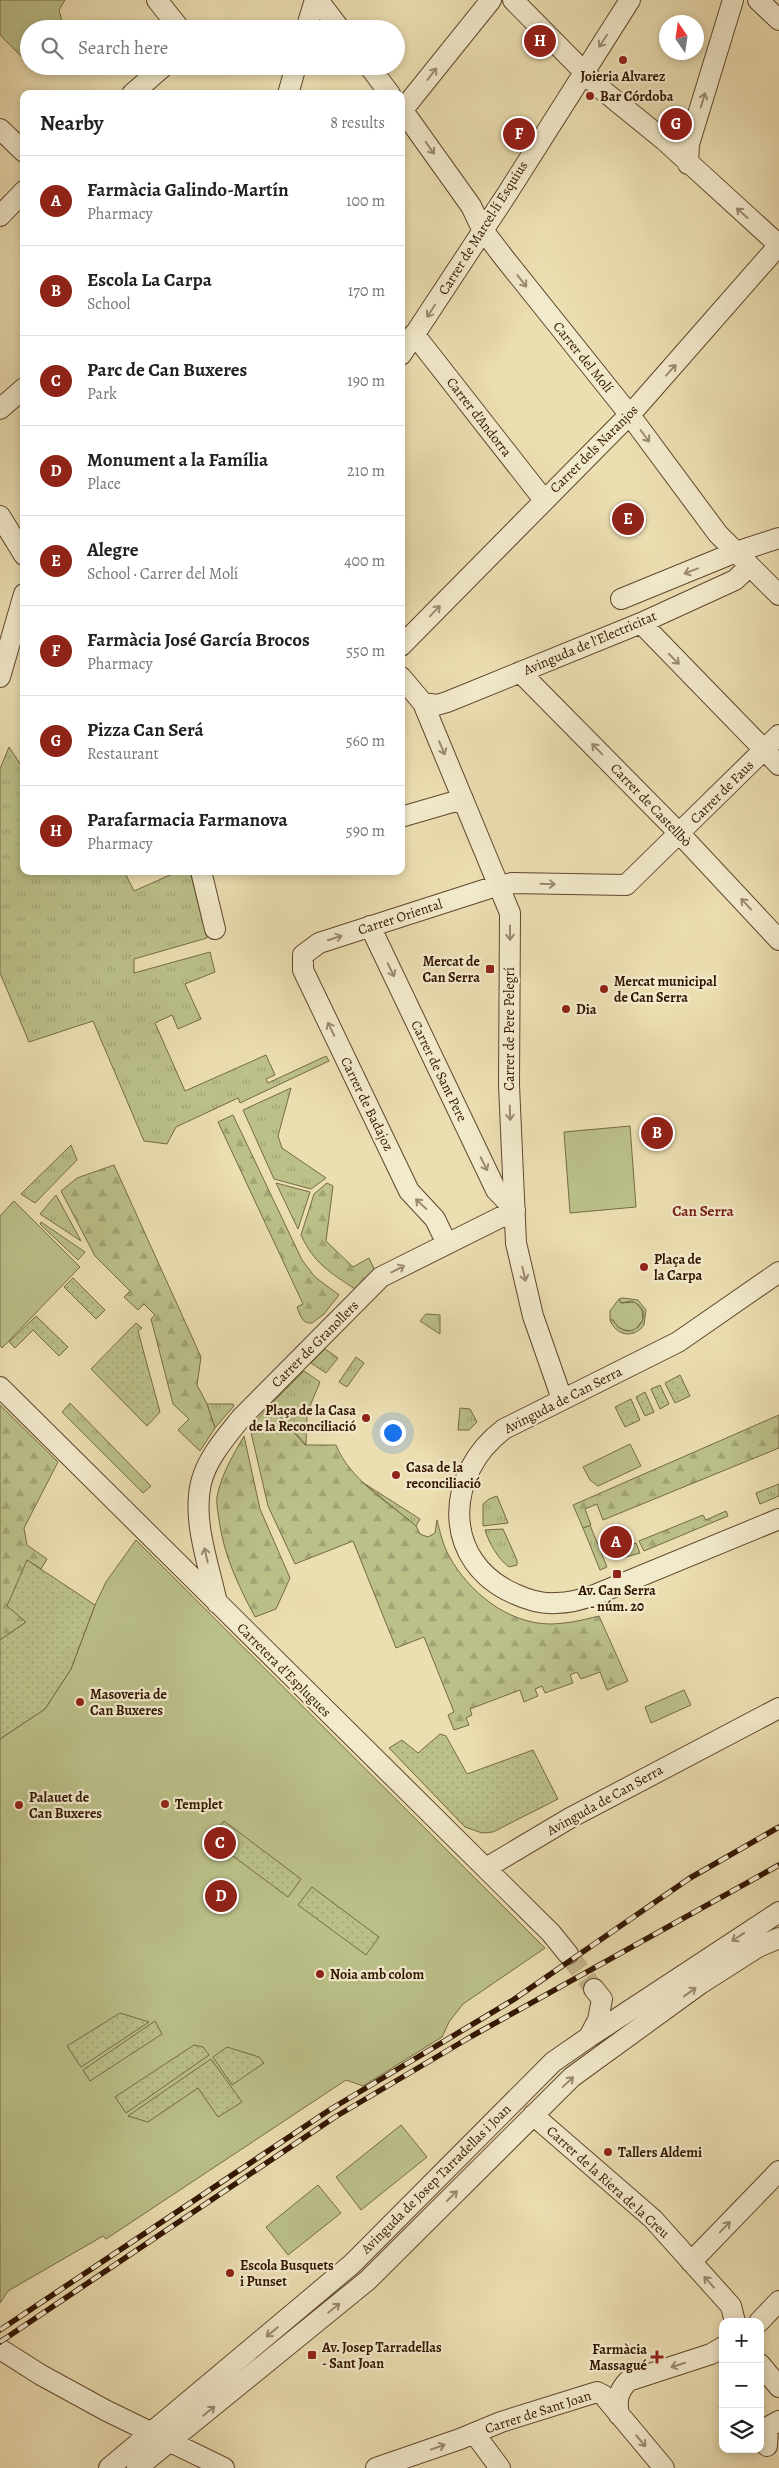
<!DOCTYPE html>
<html lang="en">
<head>
<meta charset="utf-8">
<style>
	body { margin:0; font-family:Alegreya,serif; background:#f2f2f2; color:#222 }
	.controls { position:absolute; right:15px; bottom:15px; display:grid; overflow:hidden; border-radius:10px; box-shadow:0 2px 8px #0003 }
	.controls button { width:45px; height:45px; display:grid; place-items:center; padding:0; border:0; border-bottom:1px solid #e0e0e0; background:#fff; color:#222; font:25px sans-serif }
	.compass { position:absolute; left:659px; top:15px; width:45px; height:45px; border-radius:50%; background:#fff; box-shadow:0 2px 8px #0003; rotate:347deg }
	.you { position:absolute; left:392px; top:1432px; width:18px; height:18px; margin:-12px; border:4px solid #fff; border-radius:50%; background:#1a73e8; box-shadow:0 0 0 8px #1a73e833 }
	.badge { display:grid; place-items:center; width:32px; height:32px; border-radius:50%; background:#8f2418; color:#fff; font-size:16px; font-weight:700 }
	.pin { position:absolute; translate:-50% -50%; border:2px solid #fff; box-shadow:0 1px 5px #0006 }
	.list { margin:0; padding:0; list-style:none }
	h2 { display:flex; justify-content:space-between; align-items:center; height:65px; margin:0; padding:0 20px; font-size:21px }
	h2 small { font-size:16px; font-weight:400; color:#767676 }
	.list li { display:grid; grid-template-columns:32px 1fr auto; gap:15px; align-items:center; box-sizing:border-box; height:90px; padding:0 20px; border-top:1px solid #e0e0e0 }
	.list b { display:block; font-size:19px; white-space:nowrap }
	.list p { margin:0; font-size:16px; white-space:nowrap; color:#767676 }
	.list em { font-size:16px; font-style:normal; color:#767676 }
	.icon { flex:none; width:28px; height:28px; fill:none; stroke:currentColor; stroke-width:2; stroke-linecap:round; stroke-linejoin:round }
	.map { position:relative; flex:none; width:779px; height:2468px; overflow:hidden }
	.search { position:absolute; background:#fff; box-shadow:0 2px 8px #0003; left:20px; top:20px; width:385px; height:55px; display:flex; align-items:center; gap:12px; box-sizing:border-box; padding:0 18px; border-radius:28px; color:#767676; font-size:19px }
	.panel { position:absolute; background:#fff; box-shadow:0 2px 8px #0003; left:20px; top:90px; width:385px; height:785px; border-radius:10px }
	.map>svg:first-child { display:block }
	.grass { fill:url(#grass-tufts); stroke:#766a45 }
	.forest { fill:url(#forest-firs); stroke:#766a45 }
	.park { fill:#bbc089; stroke:#766a45 }
	.garden { fill:url(#garden-dots); stroke:#766a45 }
	.lines { fill:none; stroke-linecap:round; stroke-linejoin:round }
	.minor-tunnel { stroke:#c6b68e; stroke-width:20; stroke-dasharray:20 10; stroke-linecap:butt }
	.minor-casing { stroke:#60472d; stroke-width:22 }
	.minor { stroke:#f2eacc; stroke-width:20 }
	.rail-casing { stroke:#321501; stroke-width:5.5 }
	.rail { stroke:#f2eacc; stroke-width:4; stroke-dasharray:11; stroke-linecap:butt }
	.oneway { stroke:#9c8a71 }
	.poi-dot { fill:#8f2418; stroke:#f2eacc; stroke-width:2 }
	.labels { text-anchor:middle; dominant-baseline:central; stroke-width:4.5; stroke-linejoin:round; paint-order:stroke }
	.poi-label { font-size:14px; font-weight:bold; fill:#321501; stroke:#f2eacc; text-anchor:start }
	.street-label { font-size:14px; fill:#321501; stroke:#f2eacc }
	.neighbourhood-label { font-size:15px; font-weight:bold; fill:#7a1f14; stroke:#f2eacc }
</style>
</head>
<body>
<div class="map">
<svg width="779" height="2468" viewBox="0 0 779 2468">
	<defs>
		<pattern id="grass-tufts" width="24" height="20" patternUnits="userSpaceOnUse" patternTransform="scale(1.25)"><rect width="24" height="20" fill="#bbc089"/><path d="M3 7l-1-3M5 7V3M7 7l1-3M15 17l-1-3M17 17v-4M19 17l1-3" fill="none" stroke="#a1a474"/></pattern>
		<pattern id="forest-firs" width="22" height="20" patternUnits="userSpaceOnUse" patternTransform="scale(1.25)"><rect width="22" height="20" fill="#bbc089"/><path d="M5 1l3.5 6h-7zM16 11l3.5 6h-7z" fill="#a1a474"/></pattern>
		<pattern id="garden-dots" width="8" height="8" patternUnits="userSpaceOnUse" patternTransform="scale(1.25)"><rect width="8" height="8" fill="#bbc089"/><path d="M2 2h.1M6 6h.1" fill="none" stroke="#a1a474" stroke-width="1.8" stroke-linecap="round"/></pattern>
	</defs>
	<rect width="100%" height="100%" fill="#ebdeb1"/>
	<filter id="stains"><feTurbulence type="fractalNoise" baseFrequency=".004" numOctaves="4"/><feColorMatrix values="0 0 0 0 .2 0 0 0 0 .09 0 0 0 0 .02 0 0 0 .5 -.17"/></filter>
	<radialGradient id="worn" r=".72"><stop offset=".6" stop-color="#630" stop-opacity="0"/><stop offset="1" stop-color="#630" stop-opacity=".3"/></radialGradient>
	<!-- grass -->
	<path class="grass" d="M9,747l15,23v101h100l10,20 45,-20h11l17,67 -73,21v14l76,-21 5,20 -30,12 16,35 -23,10 -6,-14 -17,8 30,68 81,-36 9,20 -9,4 2,4 58,-27 3,5 -89,42 -2,-5 -62,29 -9,17 -23,-3 -51,-120 -64,21 -29,-69v-204z
		M291,1088l-13,48 4,12 44,30 -15,11 -37,-10 -31,-69z
		M71,1145l6,15 -42,43 -14,-9z
		M276,1183l34,9 -12,37z
		M56,1195l25,46 -41,-27z
		M41,1222l44,30 -7,8 -38,-36z
		M426,1314l14,1v19l-20,-13z
		M325,1349l13,9 -12,15 -15,-10z
		M356,1357l8,6 -17,24 -8,-5z
		M304,1371l16,11 -13,31 -1,32 -36,-40z
		M70,1403l81,83 -8,7 -81,-81z
		M207,1404h26l1,2 -19,22z
		M460,1408l10,1 7,13 -8,8h-11z
		M362,1482l58,37 -4,7z
		M779,1484v12l-19,8 -4,-11z
		M497,1496l11,27 -25,3v-22l6,-5z
		M590,1525l17,42 -7,3 -17,-42z
		M503,1529l14,31v5l-8,2c-11,-8 -20,-24 -24,-37z
		M636,1543l4,10 -21,6 -3,-9z"/>
	<!-- forest -->
	<path class="forest" d="M233,1115l69,145 13,17 24,18 -15,19 -12,9c-10,1 -12,-8 -15,-16l6,-3 -85,-182z
		M114,1165l87,192 -4,28 10,19 8,24 -15,23 -22,-21 11,-11 -16,-15 -22,-85 4,-4 -11,-11 -6,6 -14,-13 6,-6 -35,-35 -34,-65 16,-13z
		M327,1183l6,3 -7,55 27,26 16,-9 7,15 -21,16c-26,-17 -41,-26 -54,-54l13,-41z
		M0,1405l58,57 -34,66 3,17 20,14 -6,10 -14,-9 -1,62 -26,18z
		M270,1405l35,40h31c14,35 52,57 80,81l4,8 8,3 7,-4 2,-13c3,12 6,25 12,36 20,36 58,67 100,68 17,0 34,-4 50,-8l29,65 -21,9 -7,-18 -19,7 -4,-7 -7,3 3,8 -28,10 -3,-7 -7,3 3,7 -14,6 -4,-12 -50,19 2,6 -6,3 3,7 -15,5 -6,-15 6,-3 -30,-75 -28,11 -43,-107 -58,23 -27,-58 -18,-78z
		M779,1415v33l-176,72 -6,-16 -12,5 6,16 -8,3 -10,-23z
		M244,1436l16,73 30,69 -14,31 -21,8c-17,-32 -31,-61 -36,-97 -1,-8 -3,-16 -2,-23 4,-22 16,-42 27,-61z
		M726,1511l2,5 -84,35 -5,-10 64,-26 3,5z"/>
	<!-- park -->
	<path class="park" d="M0,0h65l-6,10 5,19h-35v35l-29,-29z
		M630,1126l6,81 -66,6 -6,-81z
		M14,1201l66,66 -78,81 -2,-3v-129z
		M619,1299l2,4 14,-1 7,8 1,10 -8,10c-10,2 -17,-1 -22,-10h-3v-9z
		M630,1444l11,22 -43,20 -8,-6 -7,-13z
		M136,1540l409,408 -82,56 -14,18 -7,15 -79,49 -17,-6 -240,159 -3,-3 -95,55 -8,12v-564l45,-30 26,-40 24,-64 11,-23z
		M684,1690l7,15 -40,18 -6,-16z
		M401,2125l26,32 -66,53 -25,-33z
		M318,2185l23,28 -53,42 -22,-28z"/>
	<!-- garden -->
	<path class="garden" d="M73,1278l32,32 -9,9 -32,-32z
		M623,1298l15,2 8,10 -2,15c-10,14 -28,11 -34,-5h3c17,30 48,-10 18,-19l-10,2 -2,-4z
		M36,1316l32,31 -9,9 -26,-26 -18,18 -6,-6z
		M136,1323l6,5 -4,3 22,81 -13,14 -56,-57z
		M680,1375l10,21 -15,7 -10,-20z
		M660,1385l9,19 -9,5 -9,-20z
		M645,1392l9,20 -9,4 -9,-19z
		M631,1399l9,21 -15,7 -10,-20z
		M27,1560l68,45 -24,64 -26,40 -45,30v-99l26,-18 -19,-16z
		M440,1734l6,2 21,38 66,-24 25,49 -65,33 -11,1 -17,-6 -76,-79 13,-8 16,13z
		M224,1821l77,58 -13,18 -78,-58z
		M312,1887l67,50 -13,18 -68,-50z
		M120,2013l29,9 -68,45 -14,-21z
		M155,2021l7,13 -72,47 -7,-11z
		M194,2045l9,2 6,8 -83,58 -11,-16z
		M227,2047l32,10 5,6 -32,22 -19,-28z
		M211,2059l31,43 -24,15 -20,-29 -50,34 -20,-6z"/>
	<g class="lines">
		<!-- minor-tunnel -->
		<path class="minor-tunnel" d="M568,1954l26,35"/>
		<!-- minor casing -->
		<g class="minor-casing">
			<path id="minor" d="M157,0l23,29
				M318,0l22,29
				M758,0l21,20
				M306,29l9,-29
				M369,66l21,28
				M132,94l32,-28
				M288,94l8,-28
				M401,108l70,98 11,23 23,30 124,155 89,120 61,61
				M401,112l90,-112
				M0,129l24,23
				M688,164l1,-20 44,-144
				M0,216l24,-25
				M414,334l130,166
				M401,355l106,-161 123,-194
				M0,409l24,-21
				M0,516l24,39
				M621,599l115,-47 43,-14
				M641,623l138,142
				M401,646l235,-238 143,-163 -115,-105 -64,-52 -87,-88
				M520,672l160,162 99,106
				M0,677l24,-83
				M401,677l22,26 87,210 -1,172 7,158 17,73 29,83
				M423,703l14,2 10,-3 194,-79 94,-43 15,-14
				M401,817l62,-18
				M201,871l14,58
				M447,1244l-12,-25 -26,-28 -106,-221v-15l16,-12 171,-55 22,-5 114,2 153,-150
				M779,1272l-101,70 -174,87c-60,45 -63,133 11,165 13,6 27,10 41,9 14,0 28,-4 41,-9l182,-75
				M0,1387l551,546 17,21
				M217,1603c-8,-38 -25,-82 -16,-120 6,-25 25,-46 40,-65l140,-141 134,-67 -19,-20 -126,-264
				M486,1868l84,-50 209,-110
				M589,2037l9,-17 4,-21 -8,-10
				M533,2115l120,104 78,87 4,16
				M691,2262l88,-91
				M759,2322l20,-21
				M0,2349l41,26 66,36 117,57
				M760,2364l19,23
				M619,2415c-3,-15 -1,-23 9,-34l83,-27 12,-7
				M474,2433l26,35
				M767,2446l1,-19 11,-6
				M109,2468l243,-204 201,-202 36,-25 190,-125
				M137,2468l231,-188 204,-203 128,-93 58,-37 21,-9
				M376,2468l84,-29 41,-17 96,-30 6,3 61,73"/>
		</g>
		<!-- minor -->
		<use href="#minor" class="minor"/>
		<!-- rail casing -->
		<g class="rail-casing">
			<path id="rail" d="M0,2330l331,-221 182,-109 177,-122 89,-51
				M0,2342l335,-225 137,-81 307,-171"/>
		</g>
		<!-- rail -->
		<use href="#rail" class="rail"/>
	</g>
	<!-- one-way arrows -->
	<defs><path id="oneway-shaft" d="M-6 0H5M1.5-3L5.5 0L1.5 3" fill="none" stroke-width="1.6" stroke-linecap="round" stroke-linejoin="round" transform="scale(1.25)"/></defs>
	<g class="oneway">
		<use href="#oneway-shaft" transform="translate(603 41) rotate(123)"/>
		<use href="#oneway-shaft" transform="translate(432 74) rotate(-52)"/>
		<use href="#oneway-shaft" transform="translate(703 100) rotate(-73)"/>
		<use href="#oneway-shaft" transform="translate(430 148) rotate(55)"/>
		<use href="#oneway-shaft" transform="translate(742 213) rotate(-138)"/>
		<use href="#oneway-shaft" transform="translate(522 281) rotate(52)"/>
		<use href="#oneway-shaft" transform="translate(431 311) rotate(123)"/>
		<use href="#oneway-shaft" transform="translate(671 370) rotate(-48)"/>
		<use href="#oneway-shaft" transform="translate(645 436) rotate(53)"/>
		<use href="#oneway-shaft" transform="translate(691 571) rotate(159)"/>
		<use href="#oneway-shaft" transform="translate(435 611) rotate(-46)"/>
		<use href="#oneway-shaft" transform="translate(674 659) rotate(45)"/>
		<use href="#oneway-shaft" transform="translate(442 748) rotate(67)"/>
		<use href="#oneway-shaft" transform="translate(597 749) rotate(-134)"/>
		<use href="#oneway-shaft" transform="translate(548 884) rotate(2)"/>
		<use href="#oneway-shaft" transform="translate(746 904) rotate(-133)"/>
		<use href="#oneway-shaft" transform="translate(510 933) rotate(90)"/>
		<use href="#oneway-shaft" transform="translate(335 938) rotate(-18)"/>
		<use href="#oneway-shaft" transform="translate(391 970) rotate(64)"/>
		<use href="#oneway-shaft" transform="translate(331 1029) rotate(-116)"/>
		<use href="#oneway-shaft" transform="translate(510 1113) rotate(88)"/>
		<use href="#oneway-shaft" transform="translate(484 1164) rotate(64)"/>
		<use href="#oneway-shaft" transform="translate(421 1204) rotate(-137)"/>
		<use href="#oneway-shaft" transform="translate(398 1269) rotate(-27)"/>
		<use href="#oneway-shaft" transform="translate(524 1274) rotate(77)"/>
		<use href="#oneway-shaft" transform="translate(206 1555) rotate(-103)"/>
		<use href="#oneway-shaft" transform="translate(738 1937) rotate(146)"/>
		<use href="#oneway-shaft" transform="translate(690 1992) rotate(-36)"/>
		<use href="#oneway-shaft" transform="translate(568 2082) rotate(-43)"/>
		<use href="#oneway-shaft" transform="translate(452 2196) rotate(-45)"/>
		<use href="#oneway-shaft" transform="translate(725 2227) rotate(-46)"/>
		<use href="#oneway-shaft" transform="translate(709 2282) rotate(-132)"/>
		<use href="#oneway-shaft" transform="translate(334 2308) rotate(-39)"/>
		<use href="#oneway-shaft" transform="translate(272 2332) rotate(140)"/>
		<use href="#oneway-shaft" transform="translate(678 2365) rotate(162)"/>
		<use href="#oneway-shaft" transform="translate(209 2411) rotate(-39)"/>
		<use href="#oneway-shaft" transform="translate(641 2441) rotate(50)"/>
		<use href="#oneway-shaft" transform="translate(438 2447) rotate(-19)"/>
	</g>
	<!-- markers -->
	<g class="poi-dot">
		<circle cx="623" cy="60" r="5"/>
		<circle cx="590" cy="96" r="5"/>
		<rect x="485" y="964" width="10" height="10" rx="2.5"/>
		<circle cx="604" cy="989" r="5"/>
		<circle cx="566" cy="1009" r="5"/>
		<circle cx="644" cy="1267" r="5"/>
		<circle cx="366" cy="1418" r="5"/>
		<circle cx="396" cy="1475" r="5"/>
		<rect x="612" y="1569" width="10" height="10" rx="2.5"/>
		<circle cx="80" cy="1702" r="5"/>
		<circle cx="165" cy="1804" r="5"/>
		<circle cx="19" cy="1805" r="5"/>
		<circle cx="320" cy="1974" r="5"/>
		<circle cx="608" cy="2152" r="5"/>
		<circle cx="230" cy="2273" r="5"/>
		<rect x="307" y="2350" width="10" height="10" rx="2.5"/>
		<path d="M654.5 2349.5h5v5h5v5h-5v5h-5v-5h-5v-5h5z"/>
	</g>
	<g class="labels">
		<!-- poi labels -->
		<g class="poi-label">
			<text x="623" y="76" text-anchor="middle">Joieria Alvarez</text>
			<text x="600" y="96">Bar Córdoba</text>
			<text x="480" y="961" text-anchor="end">Mercat de<tspan x="480" dy="16">Can Serra</tspan></text>
			<text x="614" y="981">Mercat municipal<tspan x="614" dy="16">de Can Serra</tspan></text>
			<text x="576" y="1009">Dia</text>
			<text x="654" y="1259">Plaça de<tspan x="654" dy="16">la Carpa</tspan></text>
			<text x="356" y="1410" text-anchor="end">Plaça de la Casa<tspan x="356" dy="16">de la Reconciliació</tspan></text>
			<text x="406" y="1467">Casa de la<tspan x="406" dy="16">reconciliació</tspan></text>
			<text x="617" y="1590" text-anchor="middle">Av. Can Serra<tspan x="617" dy="16">- núm. 20</tspan></text>
			<text x="90" y="1694">Masoveria de<tspan x="90" dy="16">Can Buxeres</tspan></text>
			<text x="29" y="1797">Palauet de<tspan x="29" dy="16">Can Buxeres</tspan></text>
			<text x="175" y="1804">Templet</text>
			<text x="330" y="1974">Noia amb colom</text>
			<text x="618" y="2152">Tallers Aldemi</text>
			<text x="240" y="2265">Escola Busquets<tspan x="240" dy="16">i Punset</tspan></text>
			<text x="322" y="2347">Av. Josep Tarradellas<tspan x="322" dy="16">- Sant Joan</tspan></text>
			<text x="647" y="2349" text-anchor="end">Farmàcia<tspan x="647" dy="16">Massagué</tspan></text>
		</g>
		<!-- street labels -->
		<g class="street-label">
			<text transform="translate(483 228) rotate(-58)">Carrer de Marcel·lí Esquius</text>
			<text transform="translate(583 357) rotate(51)">Carrer del Molí</text>
			<text transform="translate(479 417) rotate(52)">Carrer d'Andorra</text>
			<text transform="translate(594 449) rotate(-45)">Carrer dels Naranjos</text>
			<text transform="translate(590 643) rotate(-23)">Avinguda de l'Electricitat</text>
			<text transform="translate(722 792) rotate(-45)">Carrer de Faus</text>
			<text transform="translate(651 805) rotate(46)">Carrer de Castellbò</text>
			<text transform="translate(400 917) rotate(-18)">Carrer Oriental</text>
			<text transform="translate(509 1029) rotate(-90)">Carrer de Pere Pelegrí</text>
			<text transform="translate(439 1071) rotate(64)">Carrer de Sant Pere</text>
			<text transform="translate(367 1104) rotate(64)">Carrer de Badajoz</text>
			<text transform="translate(315 1344) rotate(-45)">Carrer de Granollers</text>
			<text transform="translate(563 1400) rotate(-27)">Avinguda de Can Serra</text>
			<text transform="translate(284 1670) rotate(45)">Carretera d'Esplugues</text>
			<text transform="translate(605 1800) rotate(-29)">Avinguda de Can Serra</text>
			<text transform="translate(436 2179) rotate(-45)">Avinguda de Josep Tarradellas i Joan</text>
			<text transform="translate(608 2182) rotate(42)">Carrer de la Riera de la Creu</text>
			<text transform="translate(538 2412) rotate(-18)">Carrer de Sant Joan</text>
		</g>
		<!-- neighbourhood labels -->
		<g class="neighbourhood-label">
			<text x="703" y="1211">Can Serra</text>
		</g>
	</g>
	<rect width="100%" height="100%" filter="url(#stains)"/>
	<rect width="100%" height="100%" fill="url(#worn)"/>
</svg>
<div class="controls">
<button>+</button>
<button>−</button>
<button><svg class="icon" aria-label="layers" viewBox="0 0 24 24"><path d="M12 4l9 5-9 5-9-5zM3 14l9 5 9-5"/></svg></button>
</div>
<svg class="compass" viewBox="-18 -18 36 36"><path d="M0-13l5 13h-10z" fill="#e53935"/><path d="M0 13l5-13h-10z" fill="#767676"/></svg>
<div class="you"></div>
<div class="pin badge" style="left:616px;top:1542px">A</div>
<div class="pin badge" style="left:657px;top:1133px">B</div>
<div class="pin badge" style="left:220px;top:1843px">C</div>
<div class="pin badge" style="left:221px;top:1896px">D</div>
<div class="pin badge" style="left:628px;top:519px">E</div>
<div class="pin badge" style="left:519px;top:134px">F</div>
<div class="pin badge" style="left:676px;top:124px">G</div>
<div class="pin badge" style="left:540px;top:41px">H</div>
<div class="search"><svg class="icon" aria-label="search" viewBox="0 0 24 24"><circle cx="10" cy="10" r="6"/><path d="M15 15l6 6"/></svg>Search here</div>
<section class="panel">
<h2>Nearby<small>8 results</small></h2>
<ul class="list">
<li><span class="badge">A</span><div><b>Farmàcia Galindo-Martín</b><p>Pharmacy</p></div><em>100 m</em></li>
<li><span class="badge">B</span><div><b>Escola La Carpa</b><p>School</p></div><em>170 m</em></li>
<li><span class="badge">C</span><div><b>Parc de Can Buxeres</b><p>Park</p></div><em>190 m</em></li>
<li><span class="badge">D</span><div><b>Monument a la Família</b><p>Place</p></div><em>210 m</em></li>
<li><span class="badge">E</span><div><b>Alegre</b><p>School · Carrer del Molí</p></div><em>400 m</em></li>
<li><span class="badge">F</span><div><b>Farmàcia José García Brocos</b><p>Pharmacy</p></div><em>550 m</em></li>
<li><span class="badge">G</span><div><b>Pizza Can Será</b><p>Restaurant</p></div><em>560 m</em></li>
<li><span class="badge">H</span><div><b>Parafarmacia Farmanova</b><p>Pharmacy</p></div><em>590 m</em></li>
</ul>
</section>
</div>
</body>
</html>
